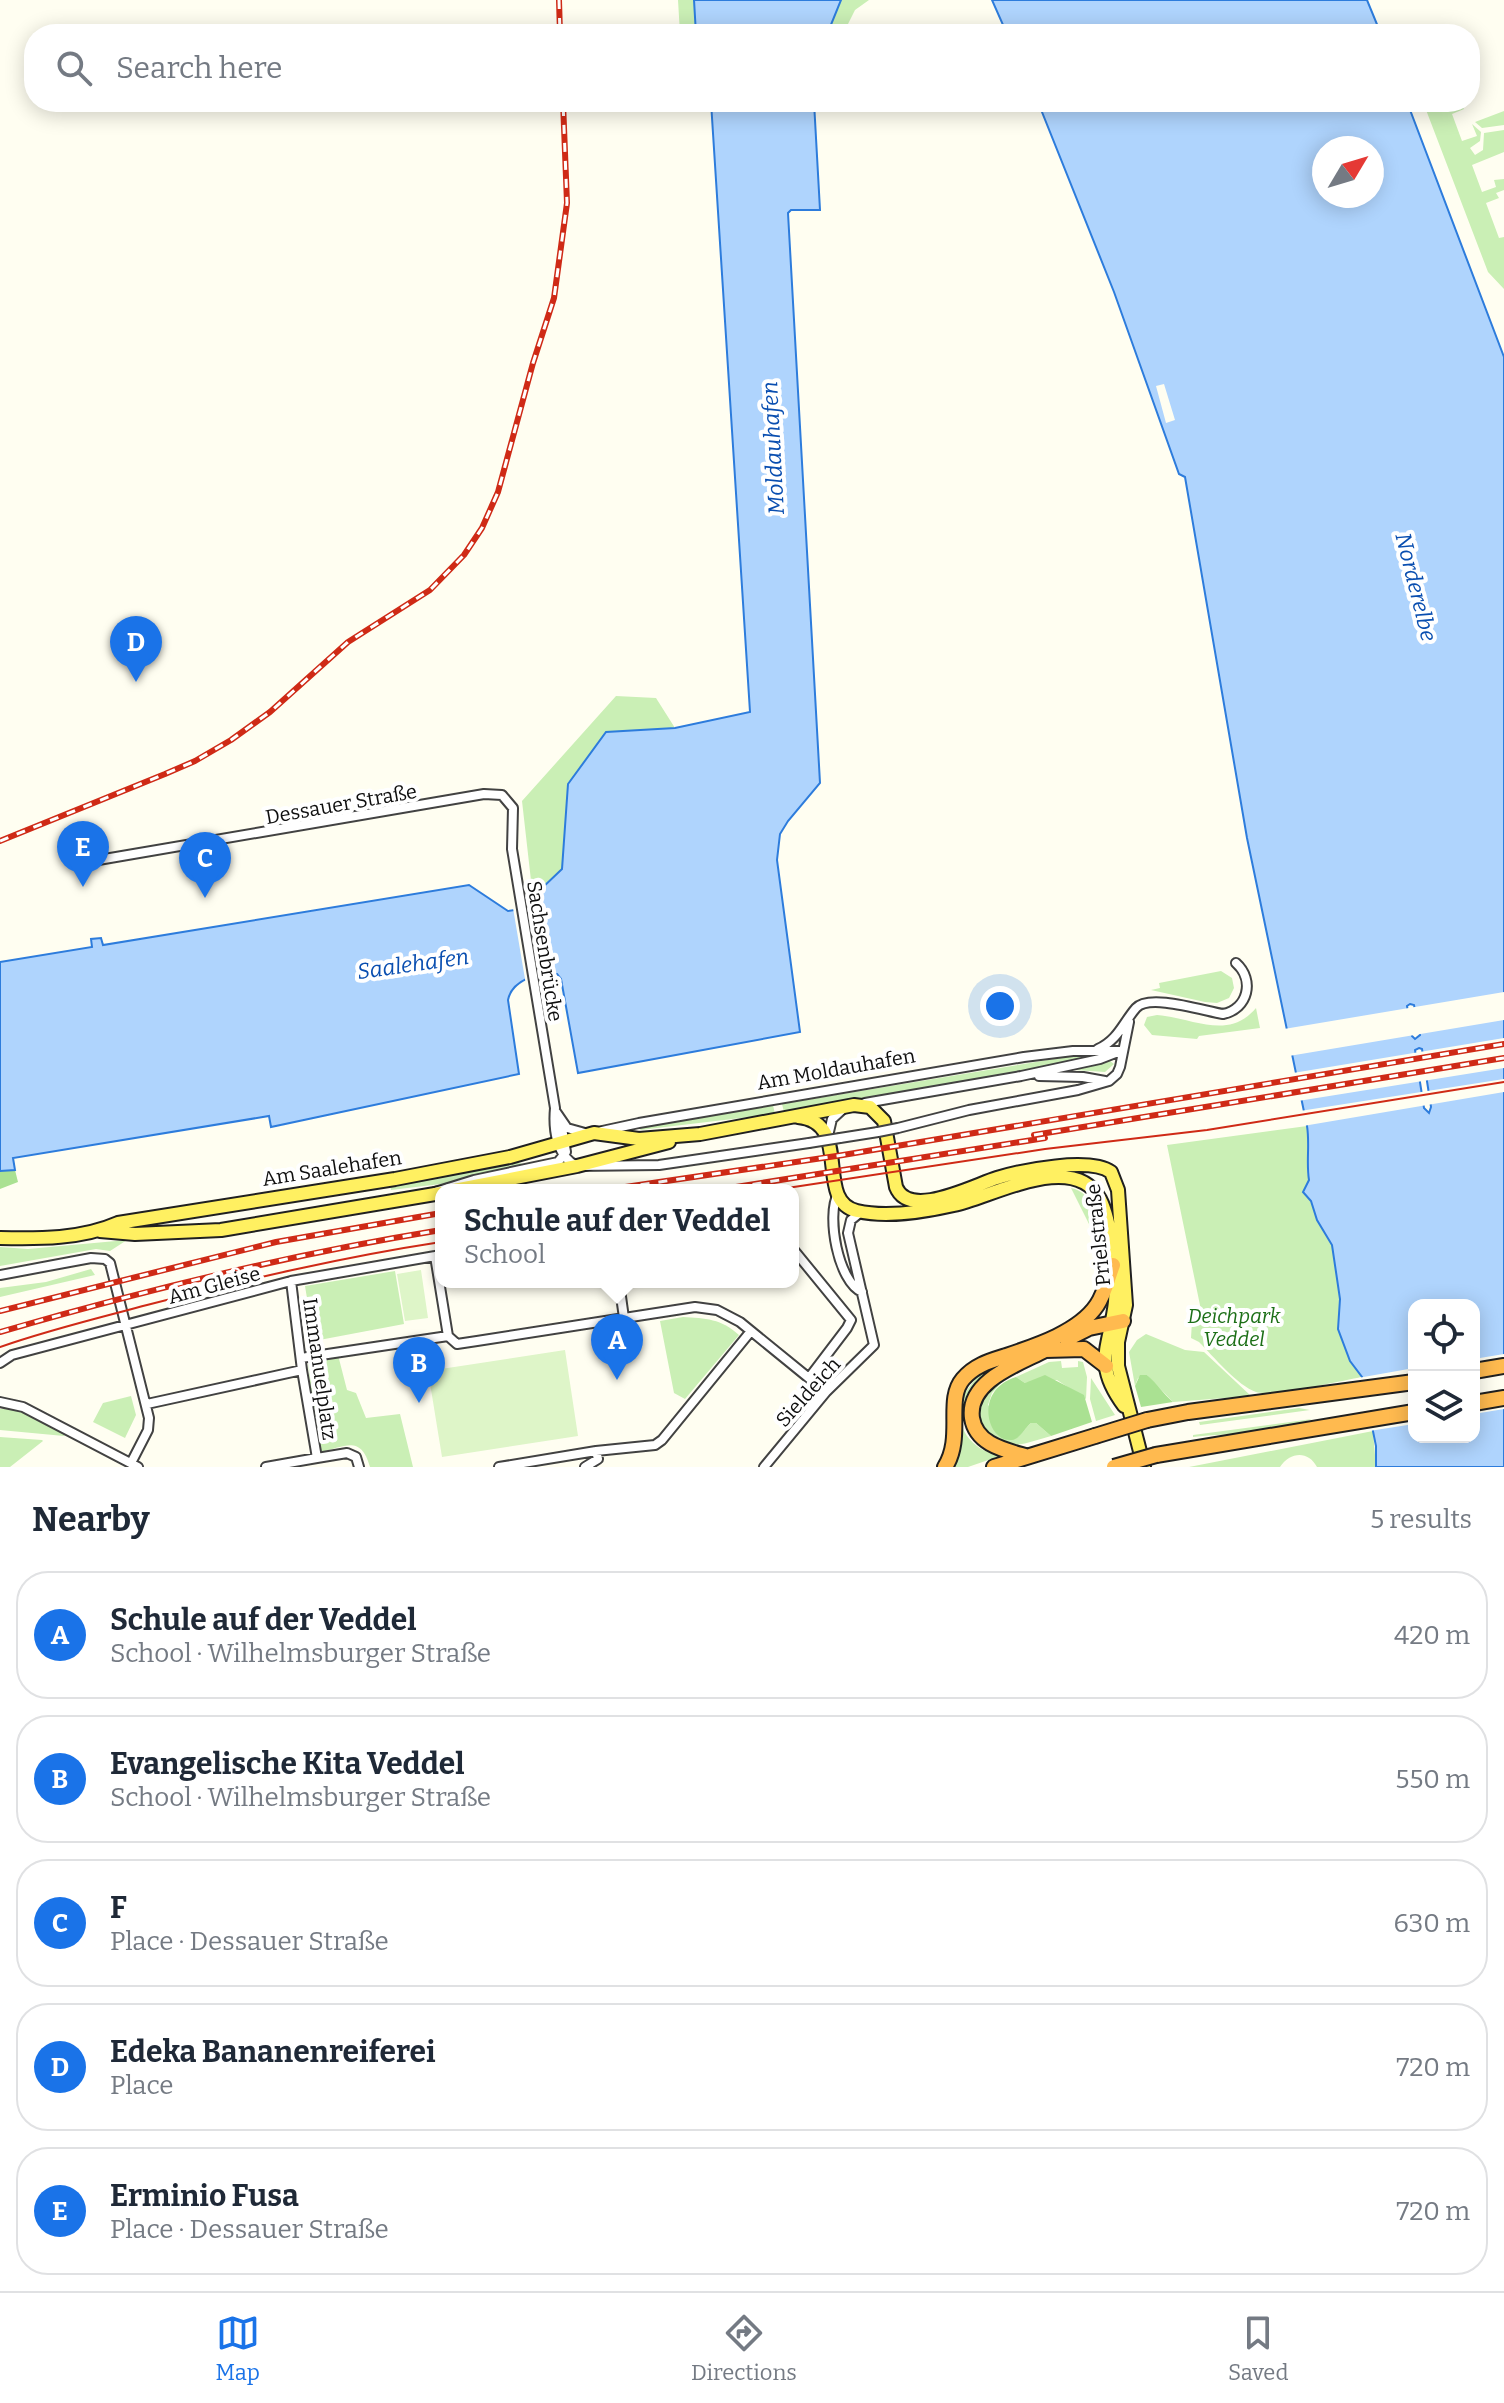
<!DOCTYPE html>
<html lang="en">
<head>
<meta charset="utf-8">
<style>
	body { margin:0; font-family:Bitter,serif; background:#f2f2f3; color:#1f2937 }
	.controls { position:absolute; right:24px; bottom:24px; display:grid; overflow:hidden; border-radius:16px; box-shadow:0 4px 20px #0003 }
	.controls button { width:72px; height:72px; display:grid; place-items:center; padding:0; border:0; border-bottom:2px solid #e0e1e3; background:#fff; color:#1f2937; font:40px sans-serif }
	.compass { position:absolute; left:1312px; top:136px; width:72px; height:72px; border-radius:50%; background:#fff; box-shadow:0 4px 20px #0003; rotate:52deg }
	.you { position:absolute; left:1000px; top:1006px; width:28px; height:28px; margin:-20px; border:6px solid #fff; border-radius:50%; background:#1a73e8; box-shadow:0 0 0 12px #1a73e833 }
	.badge { display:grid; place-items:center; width:52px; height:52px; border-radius:50%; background:#1a73e8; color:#fff; font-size:26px; font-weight:700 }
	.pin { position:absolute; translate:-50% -66px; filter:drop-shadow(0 2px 4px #0008) }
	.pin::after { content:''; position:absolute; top:42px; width:28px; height:24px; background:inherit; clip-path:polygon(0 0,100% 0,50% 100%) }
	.popup { position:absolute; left:435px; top:1184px; width:364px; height:104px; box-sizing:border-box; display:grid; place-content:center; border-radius:16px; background:#fff; filter:drop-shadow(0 2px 6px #0005); font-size:26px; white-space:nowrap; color:#747a83 }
	.popup b { font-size:30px; color:#1f2937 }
	.popup::after { content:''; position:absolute; left:50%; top:100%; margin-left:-16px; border:16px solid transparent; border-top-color:#fff }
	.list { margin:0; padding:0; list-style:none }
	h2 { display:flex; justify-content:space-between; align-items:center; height:104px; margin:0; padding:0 32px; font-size:34px }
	h2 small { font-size:26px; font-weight:400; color:#747a83 }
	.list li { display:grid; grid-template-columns:52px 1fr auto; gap:24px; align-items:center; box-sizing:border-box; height:128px; margin:0 16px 16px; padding:0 16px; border:2px solid #e0e1e3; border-radius:32px }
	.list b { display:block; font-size:30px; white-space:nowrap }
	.list p { margin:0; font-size:26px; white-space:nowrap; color:#747a83 }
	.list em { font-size:26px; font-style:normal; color:#747a83 }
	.icon { flex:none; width:44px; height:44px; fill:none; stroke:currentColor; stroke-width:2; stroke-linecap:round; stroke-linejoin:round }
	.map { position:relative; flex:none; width:1504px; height:1467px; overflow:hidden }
	.search { position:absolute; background:#fff; box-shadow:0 4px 20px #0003; left:24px; right:24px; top:24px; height:88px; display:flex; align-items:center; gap:20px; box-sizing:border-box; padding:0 28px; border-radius:32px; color:#747a83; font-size:30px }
	.sheet { height:824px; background:#fff }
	nav { display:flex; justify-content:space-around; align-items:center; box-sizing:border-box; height:112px; border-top:2px solid #e0e1e3; background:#fff; font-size:22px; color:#747a83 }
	nav a { display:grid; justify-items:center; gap:4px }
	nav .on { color:#1a73e8 }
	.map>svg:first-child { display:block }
	.green { fill:#caefb5 }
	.forest { fill:#aae192 }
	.pitch { fill:#def5c8 }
	.water { fill:#afd4fd; stroke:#2d7cdc; stroke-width:2; fill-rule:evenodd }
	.pier { fill:#fffef1 }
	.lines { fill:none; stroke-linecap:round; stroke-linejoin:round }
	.street-casing { stroke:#424242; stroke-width:12 }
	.primary-casing { stroke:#202020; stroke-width:16 }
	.highway-casing { stroke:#202020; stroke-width:18 }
	.street { stroke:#fff; stroke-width:8 }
	.primary { stroke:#fff061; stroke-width:12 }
	.highway { stroke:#ffba4f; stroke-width:14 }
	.tram { stroke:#cf2a16; stroke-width:2 }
	.rail-casing { stroke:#cf2a16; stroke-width:6 }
	.rail { stroke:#fff; stroke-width:3; stroke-dasharray:9; stroke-linecap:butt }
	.street-bridge-casing { stroke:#424242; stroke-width:12; stroke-linecap:butt }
	.highway-bridge-casing { stroke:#202020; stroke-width:18; stroke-linecap:butt }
	.street-bridge { stroke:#fff; stroke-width:8 }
	.highway-bridge { stroke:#ffba4f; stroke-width:14 }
	.labels { text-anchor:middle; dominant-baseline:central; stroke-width:8; stroke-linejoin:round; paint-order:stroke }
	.street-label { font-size:20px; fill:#0f0f0f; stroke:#fff }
	.park-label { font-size:20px; font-style:italic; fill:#1c6f17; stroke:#fff }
	.water-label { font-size:22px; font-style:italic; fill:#094eb0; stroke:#fff }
</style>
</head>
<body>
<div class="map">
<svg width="1504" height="1467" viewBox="0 0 1504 1467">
	<rect width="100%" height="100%" fill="#fffef1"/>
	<!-- green -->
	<path class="green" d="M678,0h16l2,34h-16z
		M841,0h28l-14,10 -12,24h-14l-1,-1z
		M1423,102h24l3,8 12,-4 2,3 -12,5 10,27 15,-5 -5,-12 9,8 -1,9 -10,7 5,7 8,-5 1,-17 20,-3v22l-32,13 10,27 14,-5 -2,-7 10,-1v11l-8,3 3,5 -13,5 13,35 5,-1v52l-16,-17z
		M1504,111v14l-22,3 -7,-6z
		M616,696l40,2 19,30 -69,4 -38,52 -6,86 -21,19 -7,18 -12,-106z
		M1221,971l11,7 2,10 -5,10 -12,5 -12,-1 -54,-12 9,-2 -1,-5z
		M1256,1008l4,20 -61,8 -2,3 -45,-4 -8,-10 3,-8 10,-2c37,3 71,26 99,-7z
		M1078,1055l20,2 -190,36 -124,19 -2,-8z
		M1110,1061l4,3 -9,8 -30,-2z
		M773,1105l2,9 -135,16 2,-3z
		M1307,1126l3,16 -3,25 4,34 6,19 15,25 8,54 -2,30 12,32 12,16c-22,4 -89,20 -106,15 -18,-6 -43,-36 -57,-50l-8,-4 1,-17 7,-1 2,-10 -34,-165z
		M512,1161l15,4 -55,11 -15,6 -66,8 -1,-6z
		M1071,1188c22,5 23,25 25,44h-3z
		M127,1240l-17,11 -14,-2 -96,17v-19l28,2z
		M91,1269l4,6 -95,22v-9l46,-6z
		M395,1271l9,53 -90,17 -9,-55z
		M683,1317c22,1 39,2 56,18l-54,64 -11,-6 -14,-72z
		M1146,1334l39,16 19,2 47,44 -78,6 -26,-27 -9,3 -3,8 -6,-34 8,-12z
		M338,1355l9,35 9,3 10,25 34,-4 13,53h-43c-9,-32 -24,-21 -49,-15l-8,-38 -5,-51z
		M1061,1361l1,7 16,-1v-6l5,1 4,15 -1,22 -29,-19 -32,3 -9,-6 33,-15z
		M1002,1364c-23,21 -63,52 -25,82 7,6 17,7 23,10l-32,11h-18l11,-23 -1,-28 4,-22 16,-21z
		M1091,1378l24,37 -19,6 -6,-22z
		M1003,1381l-11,12 -4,12 30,32 13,-14h5l15,13c-16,4 -34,13 -51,7 -34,-11 -25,-50 3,-62z
		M131,1396l5,19 -11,23 -32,-16 10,-19z
		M18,1408l48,26 -2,2 -64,-6v-21z
		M1299,1408l11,2 -110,15 -1,-3z
		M1312,1419c-35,15 -81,14 -119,18v-2z
		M1373,1431l3,36h-59c-9,-17 -27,-15 -37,0h-91z
		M0,1437l42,3 1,1 -33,26h-10z"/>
	<!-- forest -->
	<path class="forest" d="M15,1170l3,12 -18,7v-18z
		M1045,1375l39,20 8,27 -41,14 -15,-13h-5c-6,5 -11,16 -19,17 -25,3 -39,-50 4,-63l9,6z
		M1140,1375h7c10,8 16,19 26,27l-32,5 -6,-21z"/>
	<!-- pitch -->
	<path class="pitch" d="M421,1270l7,48 -23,3 -8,-47z
		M565,1350l13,86 -136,21 -14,-86z"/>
	<!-- water -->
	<path class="water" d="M694,0h147l-13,32 1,2h-133z
		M992,0h375l14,34h-374z
		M711,102h103l6,108h-29l-3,3 32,570 -32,38 -8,13 -3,26 23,172 -222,41 -17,-94 -4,-5c-19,-2 -45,6 -49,26l11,74 -248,53 -2,-11 -256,42 2,12 -15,1v-209l92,-15 -1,-8 10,-1 2,7 366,-60 39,26 26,-4 7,-18 21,-20 6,-85 38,-52 69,-4 75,-16z
		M1038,102h369l97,255v1110h-128v-21l-14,-69 -12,-16 -12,-32 2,-30 -8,-54 -15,-25 -6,-19 -8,-9 6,-12c-3,-18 1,-36 -2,-54l-60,-288 -62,-361 -6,-3 -65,-182zM1324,148h48v48h-48zM1410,1004l4,1 6,30 -5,4 -3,-3 -5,-30zM1419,1048l3,1 9,58 -2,6 -5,-5 -9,-58zM1414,1305h60v132h-60z"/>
	<!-- pier -->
	<path class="pier" d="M1164,384l11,36 -9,3 -10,-37z
		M531,905l12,73 -17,7 -13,-77z
		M1504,992v28l-215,36 -5,-27z
		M1504,1038v30l-206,33 -5,-28z
		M1504,1079v13l-201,34 -3,-15z
		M1504,1354v55l-30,5v-55z
		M1414,1368v56l-45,7 -11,-53z"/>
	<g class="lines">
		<!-- street casing -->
		<g class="street-casing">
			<path id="street" d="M81,863l403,-69 18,1 11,13 -1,41 43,259c-2,21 1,48 22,58l82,-1 150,-22
				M1098,1049c20,-9 25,-26 38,-41 13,-15 68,3 87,6 25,-5 32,-34 13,-51
				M1039,1076l44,1 22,4
				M865,1103l156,-27 79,-17 18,-7
				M556,1112l11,16 18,5
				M898,1128l71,-18 109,-20 31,-9 8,-7 3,-7 9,-45
				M602,1131l37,-8 385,-66 49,-6h49
				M828,1136l4,-17 12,-11
				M840,1138l38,-6
				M435,1192l39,-12 84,-18 8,-10 -5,-30
				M838,1194c-12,21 0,88 24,98
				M793,1249l58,71 -4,8 -38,50
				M435,1256l13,80
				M0,1275l91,-17 14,1 5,4 39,155 -1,12 -17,33
				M291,1281l11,89 15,88 30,-5 9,4 3,10
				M619,1282l5,36
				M301,1358l147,-22 9,8 20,-3 218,-34 22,3 23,12 86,70
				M0,1363l12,-8 279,-74 150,-26
				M0,1402l23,5 115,60
				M147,1404l155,-34
				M266,1467l51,-9
				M499,1467l97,-16 59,-6 7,-5 89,-109
				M585,1467l13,-8 -2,-8
				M764,1467l62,-75 48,-47 -26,-112 3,-13 10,-8"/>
		</g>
		<!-- primary casing -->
		<g class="primary-casing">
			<path id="primary" d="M798,1117c56,5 15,84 59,94 30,7 66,1 97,-6 38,-8 120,-55 146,-6 12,23 17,78 15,103 -5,45 -23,61 9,104
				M454,1190l123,-24 92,-24
				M100,1231l35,3 86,-4 220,-37
				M0,1238c39,1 82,1 118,-15l277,-44 115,-22 84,-24 45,6 61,-5 154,-29 16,2 14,14 12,66c13,33 78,-2 101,-9 26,-8 93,-21 114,-6l7,18 8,115 -8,37v24l26,101"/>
		</g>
		<!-- highway casing -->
		<g class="highway-casing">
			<path id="highway" d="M1067,1339l22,-11 34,-7
				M1045,1350l39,-1 22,17
				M1474,1371l30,-5
				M1474,1403l30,-5
				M1147,1420l41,-8 226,-30
				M1156,1455l258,-43
				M1025,1456c-21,-6 -49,-12 -53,-38 -5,-37 46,-54 73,-68
				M945,1467c19,-30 0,-67 18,-88 12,-14 27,-18 43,-23 30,-10 73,-24 91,-51 8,-12 11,-27 16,-40
				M994,1467l101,-31"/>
		</g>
		<!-- street -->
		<use href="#street" class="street"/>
		<!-- primary -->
		<use href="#primary" class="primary"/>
		<!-- highway -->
		<use href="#highway" class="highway"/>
		<!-- tram -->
		<path class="tram" d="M774,1190l271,-41 162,-19 297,-48
			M0,1347c48,-17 98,-29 147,-42 98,-25 195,-48 294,-63"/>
		<!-- rail casing -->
		<g class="rail-casing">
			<path id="rail" d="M559,0l1,34
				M0,841l165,-67 30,-13 36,-21 39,-28 78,-70 82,-52 34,-35 18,-27 16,-36 35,-129 21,-65 13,-95 -4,-101
				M1034,1135l470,-77
				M605,1190l238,-35 661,-111
				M717,1190l328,-52
				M0,1311l276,-69 165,-29
				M0,1332c145,-42 292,-78 441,-102"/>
		</g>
		<!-- rail -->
		<use href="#rail" class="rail"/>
		<!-- street-bridge casing -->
		<g class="street-bridge-casing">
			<path id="street-bridge" d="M878,1132l20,-4
				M809,1143l31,-5"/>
		</g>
		<!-- highway-bridge casing -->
		<g class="highway-bridge-casing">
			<path id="highway-bridge" d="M1095,1436l52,-16
				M1114,1467l42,-12"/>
		</g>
		<!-- street-bridge -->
		<use href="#street-bridge" class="street-bridge"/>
		<!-- highway-bridge -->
		<use href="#highway-bridge" class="highway-bridge"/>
	</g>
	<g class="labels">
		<!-- street labels -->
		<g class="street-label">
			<text transform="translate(341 804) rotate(-10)">Dessauer Straße</text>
			<text transform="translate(545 951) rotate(81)">Sachsenbrücke</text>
			<text transform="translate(836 1069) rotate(-10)">Am Moldauhafen</text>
			<text transform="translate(332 1168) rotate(-9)">Am Saalehafen</text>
			<text transform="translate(1098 1235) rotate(-96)">Prielstraße</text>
			<text transform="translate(214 1285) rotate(-15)">Am Gleise</text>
			<text transform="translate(320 1369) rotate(82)">Immanuelplatz</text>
			<text transform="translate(808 1392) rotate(-48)">Sieldeich</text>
		</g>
		<!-- park labels -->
		<g class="park-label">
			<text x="1234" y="1316">Deichpark<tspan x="1234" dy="23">Veddel</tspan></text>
		</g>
		<!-- water labels -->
		<g class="water-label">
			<text transform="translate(773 448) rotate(-93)">Moldauhafen</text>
			<text transform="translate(1416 587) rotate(76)">Norderelbe</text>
			<text transform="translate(413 964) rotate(-8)">Saalehafen</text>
		</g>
	</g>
</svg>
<div class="controls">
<button><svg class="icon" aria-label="locate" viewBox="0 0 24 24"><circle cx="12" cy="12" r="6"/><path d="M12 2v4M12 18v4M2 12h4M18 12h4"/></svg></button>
<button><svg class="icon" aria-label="layers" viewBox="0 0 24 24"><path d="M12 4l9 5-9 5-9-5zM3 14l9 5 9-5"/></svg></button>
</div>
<svg class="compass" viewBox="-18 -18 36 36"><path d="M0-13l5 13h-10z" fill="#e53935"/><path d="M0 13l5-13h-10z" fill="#747a83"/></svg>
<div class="you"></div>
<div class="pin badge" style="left:617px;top:1380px">A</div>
<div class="popup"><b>Schule auf der Veddel</b>School</div>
<div class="pin badge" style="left:419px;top:1403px">B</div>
<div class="pin badge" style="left:205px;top:898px">C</div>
<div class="pin badge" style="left:136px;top:682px">D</div>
<div class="pin badge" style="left:83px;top:887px">E</div>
<div class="search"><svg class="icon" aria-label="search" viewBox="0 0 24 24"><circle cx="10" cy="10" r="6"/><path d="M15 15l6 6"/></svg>Search here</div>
</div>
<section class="sheet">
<h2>Nearby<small>5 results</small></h2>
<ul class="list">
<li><span class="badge">A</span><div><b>Schule auf der Veddel</b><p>School · Wilhelmsburger Straße</p></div><em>420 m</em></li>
<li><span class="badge">B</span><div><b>Evangelische Kita Veddel</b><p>School · Wilhelmsburger Straße</p></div><em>550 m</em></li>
<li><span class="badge">C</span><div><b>F</b><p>Place · Dessauer Straße</p></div><em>630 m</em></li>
<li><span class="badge">D</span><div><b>Edeka Bananenreiferei</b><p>Place</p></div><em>720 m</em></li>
<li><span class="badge">E</span><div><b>Erminio Fusa</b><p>Place · Dessauer Straße</p></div><em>720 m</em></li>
</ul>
</section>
<nav>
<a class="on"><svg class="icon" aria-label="map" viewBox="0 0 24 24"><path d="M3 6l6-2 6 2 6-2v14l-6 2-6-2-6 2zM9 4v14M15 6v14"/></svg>Map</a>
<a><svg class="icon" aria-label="directions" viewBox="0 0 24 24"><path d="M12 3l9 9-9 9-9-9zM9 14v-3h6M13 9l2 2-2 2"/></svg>Directions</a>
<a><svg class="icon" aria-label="saved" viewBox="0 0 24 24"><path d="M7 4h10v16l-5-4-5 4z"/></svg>Saved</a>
</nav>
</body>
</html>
